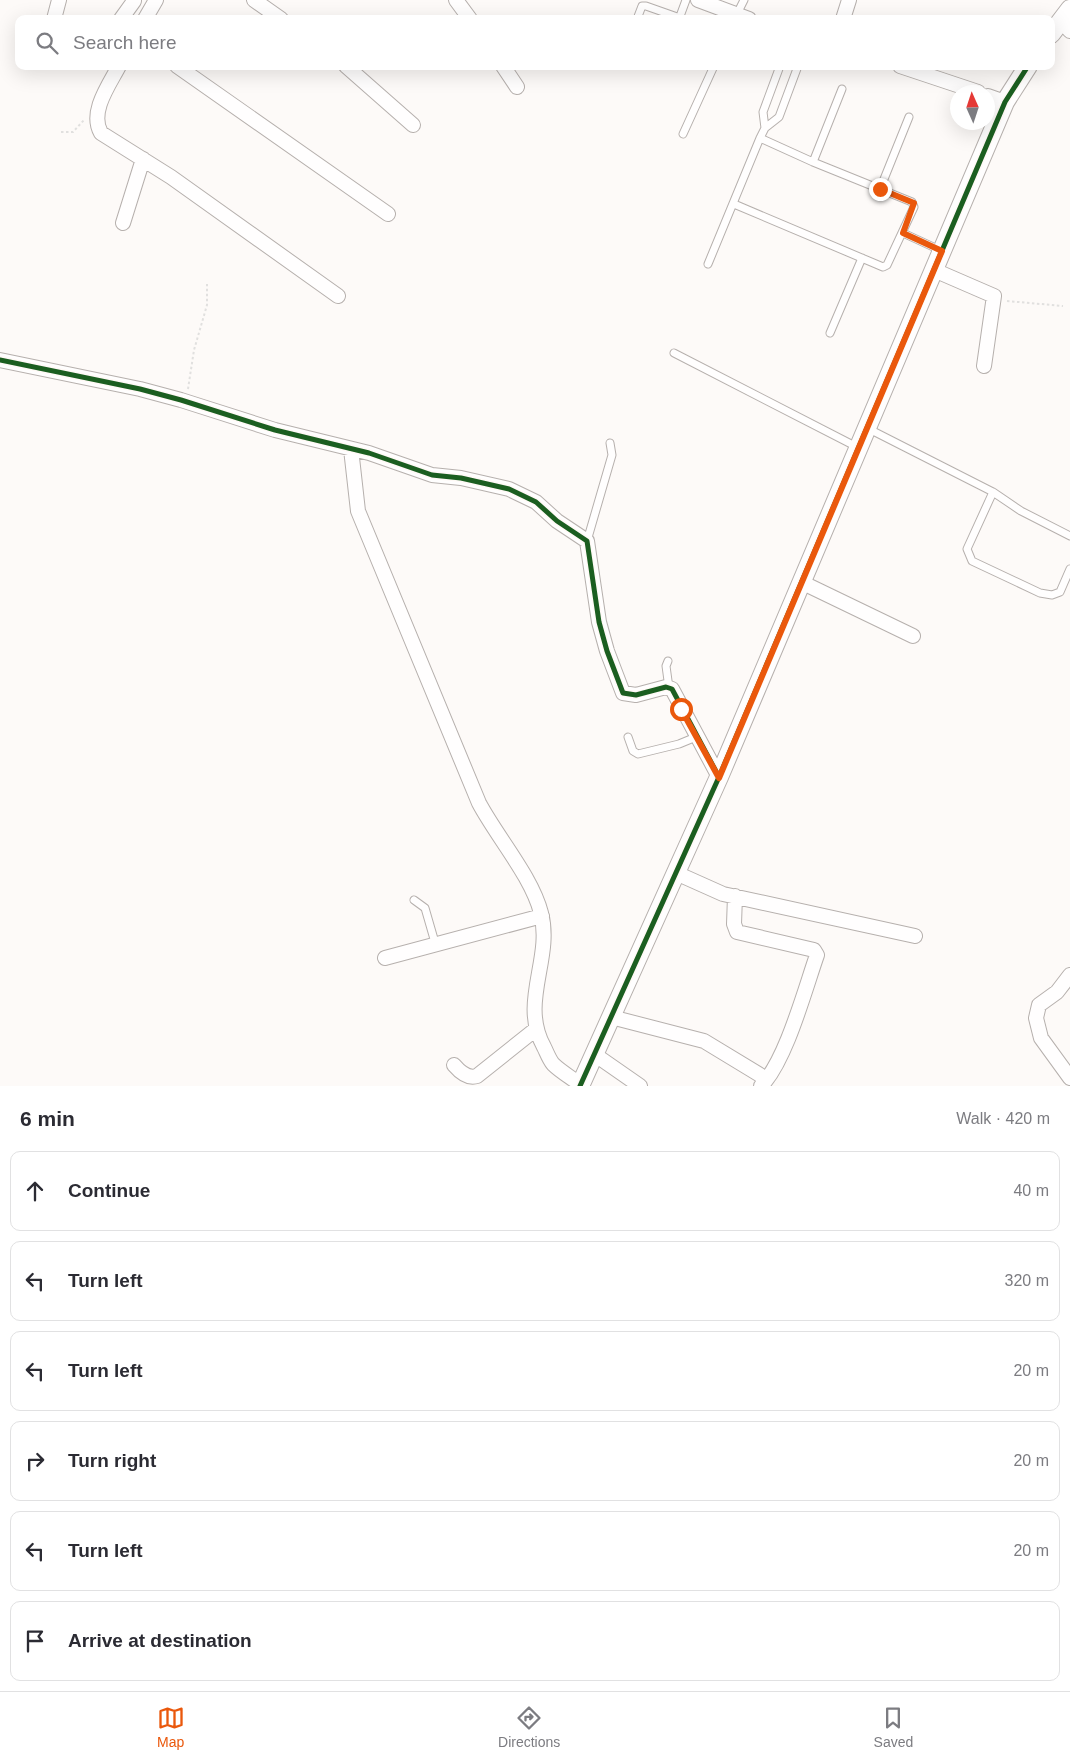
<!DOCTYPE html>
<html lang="en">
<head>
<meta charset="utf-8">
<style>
	body { margin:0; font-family:Helvetica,sans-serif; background:#f7f7f7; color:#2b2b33 }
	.compass { position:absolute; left:950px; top:85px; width:45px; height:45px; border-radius:50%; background:#fff; box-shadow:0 5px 20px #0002; rotate:357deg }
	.stop { position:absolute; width:15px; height:15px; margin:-11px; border:4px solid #ea580c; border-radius:50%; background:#fff }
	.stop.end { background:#ea580c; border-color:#fff; box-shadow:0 1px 5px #0008 }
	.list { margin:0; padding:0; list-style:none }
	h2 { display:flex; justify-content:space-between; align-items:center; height:65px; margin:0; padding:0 20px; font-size:21px }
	h2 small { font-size:16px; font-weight:400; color:#7c7c81 }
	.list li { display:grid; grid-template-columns:32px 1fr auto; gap:15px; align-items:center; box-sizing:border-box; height:80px; margin:0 10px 10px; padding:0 10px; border:1px solid #e1e1e2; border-radius:10px }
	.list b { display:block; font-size:19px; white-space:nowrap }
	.list em { font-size:16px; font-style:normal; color:#7c7c81 }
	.icon { flex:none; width:28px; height:28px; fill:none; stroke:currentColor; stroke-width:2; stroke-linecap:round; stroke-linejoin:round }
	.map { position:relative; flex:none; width:1070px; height:1086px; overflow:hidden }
	.search { position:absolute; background:#fff; box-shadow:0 5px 20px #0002; left:15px; right:15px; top:15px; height:55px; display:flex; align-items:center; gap:12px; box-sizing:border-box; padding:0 18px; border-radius:10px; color:#7c7c81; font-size:19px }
	.sheet { height:605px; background:#fff }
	nav { display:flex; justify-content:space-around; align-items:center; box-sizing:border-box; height:70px; border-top:1px solid #e1e1e2; background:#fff; font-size:14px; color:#7c7c81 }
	nav a { display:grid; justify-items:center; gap:2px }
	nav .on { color:#ea580c }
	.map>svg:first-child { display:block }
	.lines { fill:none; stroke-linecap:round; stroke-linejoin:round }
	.service-casing { stroke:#b6b0ad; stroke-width:9 }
	.minor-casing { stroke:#b6b0ad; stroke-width:16 }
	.tertiary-casing { stroke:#b6b0ad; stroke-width:20 }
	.path { stroke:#e1e0df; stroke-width:2; stroke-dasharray:2.5 2.5; stroke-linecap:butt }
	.service { stroke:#fffefe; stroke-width:7 }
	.minor { stroke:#fffefe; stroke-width:14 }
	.tertiary { stroke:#fffefe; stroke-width:18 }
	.cycleway-casing { stroke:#fff9f6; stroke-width:8 }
	.cycleway { stroke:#1b5e20; stroke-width:5 }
	.route { stroke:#ea580c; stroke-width:6 }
</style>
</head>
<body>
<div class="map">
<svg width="1070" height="1086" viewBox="0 0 1070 1086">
	<rect width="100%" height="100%" fill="#fdfaf8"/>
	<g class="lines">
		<!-- service casing -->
		<g class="service-casing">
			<path id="service" d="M736,16l8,-16
				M637,19l5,-13h4l34,12
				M679,19l7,-19
				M765,128l-2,-16 17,-46
				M683,134l31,-68
				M813,162l29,-73
				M880,189l29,-72
				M734,204l149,63 4,-2 27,-58 -2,-5 -99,-40 -53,-24
				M903,233l39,18
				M708,264l52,-126 5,-10 14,-11 19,-51
				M830,333l32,-75
				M674,353l183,94
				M867,428l126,64
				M1070,536l-49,-25 -28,-19 -26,57 5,12 68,32 12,2 8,-3 10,-23
				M587,541l25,-86 -2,-12
				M668,661l-2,5 3,22
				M628,737l5,14 5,3 41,-10 17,-7
				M414,900l11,8 11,38"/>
		</g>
		<!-- minor casing -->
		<g class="minor-casing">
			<path id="minor" d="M254,0l27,19
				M456,0l14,19
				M698,0l51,19
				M54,19l5,-19
				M121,19l13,-18
				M145,19l11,-19
				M843,19l6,-19
				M1061,21l9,10
				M119,66c-10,19 -30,46 -18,67l70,44 167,119
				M177,66l211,148
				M346,66l67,59
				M503,66l14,21
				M900,66l78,26
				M988,96l17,6
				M123,223l20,-64
				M934,270l60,26 -10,70
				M0,360l140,29 41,11 94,30 94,23 63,22 29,3 48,11 27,13 21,19 30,20 12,81 8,29 16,42 13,2 30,-8 6,2 47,88
				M351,449l7,62 121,292c18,34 53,74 62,110 12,46 -22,89 3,134 3,6 5,12 9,17 8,8 19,14 28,21
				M801,582l112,54
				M676,873l47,21 192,42
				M735,896l-1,28 3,8 77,18 3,5c-12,34 -31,106 -56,131
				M385,958l157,-42
				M1070,975l-13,17 -18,13 -3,13 5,20 29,40
				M611,1017l93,24 56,34 5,6
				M594,1054l46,32
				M454,1065c6,7 14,14 23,11l59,-47"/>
		</g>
		<!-- tertiary casing -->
		<g class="tertiary-casing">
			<path id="tertiary" d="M1051,34l19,-25
				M580,1086l139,-309 286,-675 23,-36"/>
		</g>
		<!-- path -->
		<path class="path" d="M61,132h12l11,-12
			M1007,301l56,5
			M188,389l6,-39 13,-45v-21"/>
		<!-- service -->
		<use href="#service" class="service"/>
		<!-- minor -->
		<use href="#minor" class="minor"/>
		<!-- tertiary -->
		<use href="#tertiary" class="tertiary"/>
		<!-- cycleway casing -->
		<g class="cycleway-casing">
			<path id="cycleway" d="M0,360l140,29 41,11 94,30 94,23 63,22 29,3 48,11 27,13 21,19 30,20 12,81 8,29 16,42 13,2 30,-8 6,2 47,88
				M580,1086l139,-309 286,-675 23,-36"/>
		</g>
		<!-- cycleway -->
		<use href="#cycleway" class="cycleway"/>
	</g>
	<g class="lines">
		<!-- route -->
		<path class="route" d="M681,709l38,69 223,-527 -39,-18 11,-30 -34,-14"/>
	</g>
</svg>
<svg class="compass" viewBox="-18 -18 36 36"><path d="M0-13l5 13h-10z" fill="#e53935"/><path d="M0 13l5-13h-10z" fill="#7c7c81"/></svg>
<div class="stop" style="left:681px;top:709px"></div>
<div class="stop end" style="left:880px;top:189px"></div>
<div class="search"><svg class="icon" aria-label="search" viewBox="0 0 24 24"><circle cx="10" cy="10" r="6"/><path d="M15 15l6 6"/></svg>Search here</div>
</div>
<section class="sheet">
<h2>6 min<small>Walk · 420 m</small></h2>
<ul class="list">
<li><svg class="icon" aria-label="ahead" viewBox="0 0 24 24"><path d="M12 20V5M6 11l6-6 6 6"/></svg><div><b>Continue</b></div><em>40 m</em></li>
<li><svg class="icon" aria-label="left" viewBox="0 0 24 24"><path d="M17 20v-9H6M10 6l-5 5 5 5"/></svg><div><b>Turn left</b></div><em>320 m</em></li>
<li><svg class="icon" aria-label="left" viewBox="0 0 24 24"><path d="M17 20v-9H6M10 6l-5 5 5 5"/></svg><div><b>Turn left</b></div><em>20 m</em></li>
<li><svg class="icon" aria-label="right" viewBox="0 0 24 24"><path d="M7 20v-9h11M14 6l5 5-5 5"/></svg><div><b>Turn right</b></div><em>20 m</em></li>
<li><svg class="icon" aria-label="left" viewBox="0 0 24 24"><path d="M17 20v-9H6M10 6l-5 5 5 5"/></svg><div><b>Turn left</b></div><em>20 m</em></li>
<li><svg class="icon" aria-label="arrive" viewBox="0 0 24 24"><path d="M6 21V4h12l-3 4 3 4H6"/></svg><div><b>Arrive at destination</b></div></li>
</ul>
</section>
<nav>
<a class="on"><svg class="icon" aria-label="map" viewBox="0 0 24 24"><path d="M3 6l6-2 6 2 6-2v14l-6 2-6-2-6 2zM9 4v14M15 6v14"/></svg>Map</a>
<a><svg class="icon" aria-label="directions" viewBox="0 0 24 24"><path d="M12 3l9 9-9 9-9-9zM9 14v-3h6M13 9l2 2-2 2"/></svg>Directions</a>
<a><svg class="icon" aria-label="saved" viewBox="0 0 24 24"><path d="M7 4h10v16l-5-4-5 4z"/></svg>Saved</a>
</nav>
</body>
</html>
